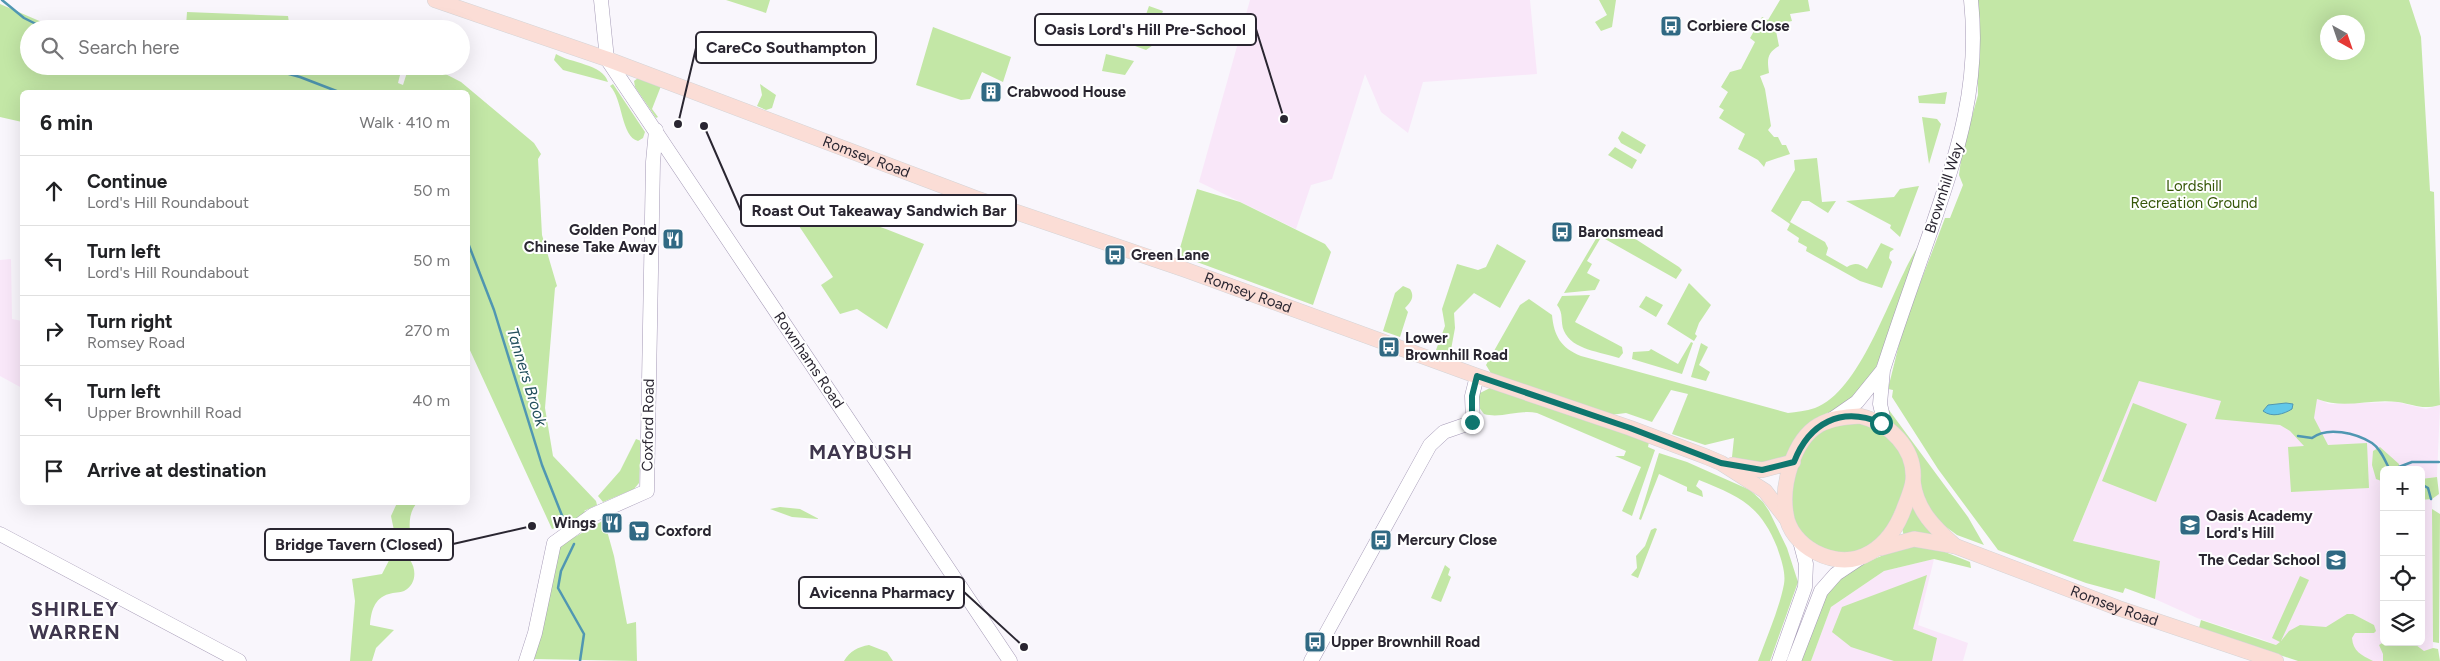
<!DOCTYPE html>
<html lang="en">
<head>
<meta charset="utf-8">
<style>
	body { margin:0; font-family:Figtree,sans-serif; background:#f6f6f6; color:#202124 }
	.controls { position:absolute; right:15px; bottom:15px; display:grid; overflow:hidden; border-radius:8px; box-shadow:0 5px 20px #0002 }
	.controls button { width:45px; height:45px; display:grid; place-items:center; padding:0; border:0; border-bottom:1px solid #e0e0e0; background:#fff; color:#202124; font:25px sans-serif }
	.compass { position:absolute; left:2320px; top:15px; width:45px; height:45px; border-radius:50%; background:#fff; box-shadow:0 5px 20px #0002; rotate:140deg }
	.stop { position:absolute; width:15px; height:15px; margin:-11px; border:4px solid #0f766e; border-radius:50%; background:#fff }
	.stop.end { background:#0f766e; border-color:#fff; box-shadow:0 1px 5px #0008 }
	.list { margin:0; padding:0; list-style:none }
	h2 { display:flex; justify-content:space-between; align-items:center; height:65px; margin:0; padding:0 20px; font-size:21px }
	h2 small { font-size:16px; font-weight:400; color:#757577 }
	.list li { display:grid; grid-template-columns:32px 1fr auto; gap:15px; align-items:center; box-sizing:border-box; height:70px; padding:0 20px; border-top:1px solid #e0e0e0 }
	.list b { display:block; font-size:19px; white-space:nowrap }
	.list p { margin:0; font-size:16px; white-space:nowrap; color:#757577 }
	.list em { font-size:16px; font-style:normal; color:#757577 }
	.icon { flex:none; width:28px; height:28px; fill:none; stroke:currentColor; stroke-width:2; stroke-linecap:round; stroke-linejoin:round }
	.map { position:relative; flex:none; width:2440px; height:661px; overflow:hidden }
	.search { position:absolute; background:#fff; box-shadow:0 5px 20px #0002; left:20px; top:20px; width:450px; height:55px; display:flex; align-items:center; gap:12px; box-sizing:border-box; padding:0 18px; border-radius:28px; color:#757577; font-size:19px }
	.panel { position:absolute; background:#fff; box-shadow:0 5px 20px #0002; left:20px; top:90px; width:450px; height:415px; border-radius:8px }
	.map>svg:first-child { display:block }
	.education { fill:#f9e7f9 }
	.green { fill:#c3e7a6; fill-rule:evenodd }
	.water { fill:#61c8e9; stroke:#5097b2 }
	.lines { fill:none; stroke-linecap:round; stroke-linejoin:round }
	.stream { stroke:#5097b2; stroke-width:2.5 }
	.secondary-casing { stroke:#a59ab6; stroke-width:15 }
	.primary-casing { stroke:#d4d4d6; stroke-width:16 }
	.secondary { stroke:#fff; stroke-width:14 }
	.primary { stroke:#fbddd6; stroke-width:15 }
	.route { stroke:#0f766e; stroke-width:6 }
	.labels { text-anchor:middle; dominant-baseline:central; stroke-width:4; stroke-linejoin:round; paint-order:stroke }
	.poi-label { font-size:15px; font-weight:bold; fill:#2a2631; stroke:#fff; text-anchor:start }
	.street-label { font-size:15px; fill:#2a2631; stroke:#fff }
	.park-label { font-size:15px; fill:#365708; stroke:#fff }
	.water-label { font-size:16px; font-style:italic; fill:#224f5d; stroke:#fff }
	.district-label { font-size:20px; font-weight:bold; letter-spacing:1px; fill:#3f364d; stroke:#fff }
	.leader { fill:none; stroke:#2a2631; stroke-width:2 }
	.callout-dot { fill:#2a2631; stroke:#fff; stroke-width:2 }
	.callout { fill:#fff; stroke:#2a2631; stroke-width:2 }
	.callout-label { font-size:16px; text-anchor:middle; font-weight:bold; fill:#2a2631 }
</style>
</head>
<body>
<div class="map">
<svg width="2440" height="661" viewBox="0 0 2440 661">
	<rect width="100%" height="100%" fill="#f9f6fc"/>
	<!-- education -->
	<path class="education" d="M1250,0h280l7,74 -114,8 -15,51 -27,-21 -16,-38 -33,105 -21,6 -15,44 -97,-47z
		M11,259l1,60 10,2v67l-22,-12v-116z
		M2139,381l112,27 52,-16 26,12 68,-2 29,7 14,-4 -3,72 -16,2v-9h-37v172h37v-142l11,-1 1,162h-117l-55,-22 -64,-21 -42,-19 5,-38 -87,-20z
		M1934,559l-16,66 50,18 -5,18h-152l20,-54 53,-36z"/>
	<!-- green -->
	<path class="green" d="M726,0h44l-4,13z
		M1599,0h17l-4,27 -11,4 -6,-9 12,-7z
		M1780,0h28l2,11 -20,3 2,7 -14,3 -2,7 3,15c-12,7 -12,13 -10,27l-9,3 5,13 6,37 -3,4 6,7h4l4,8h4l4,9 -24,8 -2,5 -6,-7 -20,-11 7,-15 -26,-16 5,-8 -5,-3 9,-15 -7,-5 9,-15 11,-3 14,-27 -5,-4 12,-21 6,3z
		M1976,0h433l12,37 9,154 4,1 6,213c-19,5 -24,0 -42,-3 -29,-4 -52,8 -81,-3l-3,19 14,27 39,-2 2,45 -78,4 -3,-45 16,-1 -14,-15 -10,-6 -65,-6 6,-18 -82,-20 -66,160 87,20 -5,38 -30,-11 -2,5 -37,-10 -88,-33 -60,-81 -46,-72 1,-7 -5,-1 15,-61 42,-110h5l13,-33 -4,-10 3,-23 16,-57zM2328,22h30v30h-30z
		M0,4l58,25h-29v37h354l18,5 -3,12 5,2 6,-19h21l31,16 73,61 7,11 -3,5 4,76 15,51 -2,2 -10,120 8,48 43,45 1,4 -13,6 9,4 -41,14 -84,-183v-254h-446v30l-22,-5z
		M1149,6l14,5 -5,13 5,5 -4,12 -13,9 -11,-4z
		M187,12l101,4 2,13h-144l40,-3z
		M933,27l78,30 -8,25 -21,-10 -12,27 -9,1 -45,-15z
		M556,54c14,9 47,10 52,28l-45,-12 -9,-10z
		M1106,54l28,7 -9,14 -23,-4z
		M638,78l23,8 -9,23 6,8 -2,1 -21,-31 -1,-6z
		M613,84l32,48 -2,6 -5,3c-17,-4 -15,-42 -28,-55z
		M760,84l16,11 -4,13 -6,2 -9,-4 5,-11z
		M1947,92l-2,12 -26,-1 -1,-7z
		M1922,117l15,2 4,5 -12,40z
		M1622,131l24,14 -5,9 -20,-11 -3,-5z
		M1615,147l22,13 -5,9 -24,-14z
		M1817,158l5,44 14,-1 -8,12 -19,-12h-7l-12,21 35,20 3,6 -2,7 21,12c9,-5 12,-3 20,2l14,-26 13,6 -4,3 -1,6 3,4 -10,26 -22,-7 -54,-30 1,-4 -9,-5 1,-4 -12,-8 3,-6 -19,-13 24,-41 -1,-10z
		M1919,186l-19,51 -10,-9 1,-3 -45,-24 48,-4 6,-8z
		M1197,189l43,13 85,42 6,8 -18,53 -135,-50z
		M802,200l84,29 38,15 -37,85 -30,-20 -17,5 -19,-29 12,-8 -42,-63 6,-5z
		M1611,228l26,12 42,27 3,3 -6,9 -71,-40z
		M1597,237l3,2 -13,22 5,3 -5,9 13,7 -5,10 -31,3z
		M1497,244l29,17 -26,47 -26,-15 -20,20 1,15 -5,27 -14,-5 9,-24 -3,-17 15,-45 21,6 8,-3z
		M1917,248h6l-28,76 -26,59 -25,24 -17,6 -17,10 -26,36 -13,5 -19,-2 -20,-5 2,-19 -29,7 -33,-11 16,-40 -17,-4 -19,32 -26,-9 -16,2 -118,-40 -6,-10 34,-60 9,-6 23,16c2,21 9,33 29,41l207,57c8,-1 18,-2 27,-5 47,-17 76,-119 102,-160z
		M1689,283l22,22 -12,18 -4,11 2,2 -3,5 -27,-17z
		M1403,286l7,3c5,8 1,13 -5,19l3,4 -8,25 -17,-6 12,-38z
		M1590,295l-15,27 47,25 1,6 -4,5c-17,-6 -47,-8 -55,-27 -4,-9 0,-18 -7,-26l5,-9z
		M1646,296l17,9 -7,12 -17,-10z
		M1691,342l2,1 -11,31 -50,-15 1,-7 16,-1 2,-2 27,15z
		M1701,343l7,4 -9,18 11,7 -4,9 -15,-4z
		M1492,387l157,55 -1,5 7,3 -23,66 -10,-5 19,-44 -26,-11h9l2,-5 -89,-38c-18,-4 -36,6 -53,1l-6,-8v-12z
		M2133,403l54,21 -31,78 -54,-21z
		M1886,406l82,111 16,28 -27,-10 -19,-14 -13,-19z
		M1859,421l28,11 16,21 4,30 -25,58 -35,14 -29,-6 -24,-24 -4,-38 17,-43 16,-15z
		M636,439l5,2 -2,42 -5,6 -31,13 -5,-6 22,-25z
		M2380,447l19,17v6h-15v12l-8,-3 -4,-14 1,-14z
		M1659,453l28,9 63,28 13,12 6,9 18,37 11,34 -28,79h-12c9,-25 21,-51 26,-77 2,-12 -3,-25 -7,-37 -17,-42 -38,-51 -78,-67l-3,6 6,5 1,6 -16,-6v-4l-28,-13 -18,46 -2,-1z
		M2437,477l2,17 -7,5 -11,1v-21z
		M397,503h20c-14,15 -3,39 -7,57 7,10 6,25 -6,31 -4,2 -10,1 -15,3 -15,4 -18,18 -19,31l24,5 -18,18 -4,13h-22l5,-60 -3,-22 30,-5 15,-29 -6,-29z
		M1912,506l22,30 -30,-1c-5,-10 4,-20 8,-29z
		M780,507l20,2 19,10 -27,-2 -22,-8z
		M2432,509l8,5 -1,129 -6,-1z
		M604,520l10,36 13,68 9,-2 1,39 -103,-2 26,-116 15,-6z
		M1655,528l2,1 -19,49 -7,-3 6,-7 -1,-12 9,-10 6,-16z
		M1903,546l32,2 35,14 1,6 -37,-9 -50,12 -53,36 -20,54h-10c7,-21 16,-60 31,-76 19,-19 48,-27 71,-39z
		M1445,565l5,4 -2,6 3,2 -10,25 -10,-4z
		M1927,575l-14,54 24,9 -5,23h-38l-43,-14 -19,-15 10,-25z
		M2300,576l9,4 -28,61 8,-10 11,-6 26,2 21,-13h6l21,11 2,6 -2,2h-19l-3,5c1,13 9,17 21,23h-75l-99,-33 2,-8 75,25 4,-3 -8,-4z
		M2384,642h28l12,9 9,-3 5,1 2,12h-57v-7l-4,-9z
		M869,645l18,7 6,9h-49c6,-10 14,-14 25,-16z"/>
	<!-- water -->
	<path class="water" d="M2286,403l7,1 -1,5c-8,5 -20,9 -29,2l5,-6z"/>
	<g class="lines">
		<!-- stream -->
		<path class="stream" d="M2,0l22,18 22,11
			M260,66l40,11 39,15
			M468,243l26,67 48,155 21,53
			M2298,436l14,2c15,-12 44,-5 60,5 9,6 13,18 18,27
			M2391,470l21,-8h27
			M2421,484l7,4 3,11
			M574,544l-13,27 -3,17 26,46 -4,27"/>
		<!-- secondary casing -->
		<g class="secondary-casing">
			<path id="secondary" d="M601,0l6,59 403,602
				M1831,420l26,-18 26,-32
				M1885,426l-5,-22 3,-34c15,-47 32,-94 48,-140 27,-80 49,-144 40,-230
				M0,534l239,127
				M526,661l9,-28 19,-90 39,-28 54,-24 6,-329 3,-32
				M1311,661l119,-216 14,-13 29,-10 -1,-26 5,-20
				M1779,661l26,-74 1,-23 -6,-23
				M1794,661l27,-70 15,-17 24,-16"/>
		</g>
		<!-- primary casing -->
		<g class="primary-casing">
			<g id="primary">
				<path id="s1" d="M435,0l172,59 368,139 211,72 291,106 153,52 77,29 14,6 44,28 21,27"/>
				<path d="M1860,416c29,7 56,32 53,65 -1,8 -5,17 -8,25 -14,40 -47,68 -90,46 -15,-8 -27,-22 -29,-38 -5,-28 7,-74 33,-89 13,-7 27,-8 41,-9z"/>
				<path d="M1732,465l30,5 31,-8"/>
				<path d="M1913,482c4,29 21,45 42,64"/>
				<path id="s2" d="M1881,548l33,-9 41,7 163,62 158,53"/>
			</g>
		</g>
		<!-- secondary -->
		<use href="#secondary" class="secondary"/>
		<!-- primary -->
		<use href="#primary" class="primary"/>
	</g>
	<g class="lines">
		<!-- route -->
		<path class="route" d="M1472,422v-26l5,-20 153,52 91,35 41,7 32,-8c15,-39 47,-56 87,-39"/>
	</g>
	<!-- icons -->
	<defs>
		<g id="bus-square" transform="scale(1.125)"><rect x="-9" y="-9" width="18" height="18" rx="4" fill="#306983" stroke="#fff"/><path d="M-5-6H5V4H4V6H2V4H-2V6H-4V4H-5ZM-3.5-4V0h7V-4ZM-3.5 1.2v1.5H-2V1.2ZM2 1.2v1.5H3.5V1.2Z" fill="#fff"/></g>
		<g id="building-square" transform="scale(1.125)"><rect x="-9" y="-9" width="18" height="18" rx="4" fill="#306983" stroke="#fff"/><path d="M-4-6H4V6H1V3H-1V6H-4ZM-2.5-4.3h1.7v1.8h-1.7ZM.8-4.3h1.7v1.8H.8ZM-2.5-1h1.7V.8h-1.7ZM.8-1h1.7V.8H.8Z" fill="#fff"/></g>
		<g id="restaurant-square" transform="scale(1.125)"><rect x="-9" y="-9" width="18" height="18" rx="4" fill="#306983" stroke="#fff"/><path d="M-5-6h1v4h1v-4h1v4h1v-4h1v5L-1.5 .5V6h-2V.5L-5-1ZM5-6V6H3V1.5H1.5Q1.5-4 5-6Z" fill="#fff"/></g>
		<g id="school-square" transform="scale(1.125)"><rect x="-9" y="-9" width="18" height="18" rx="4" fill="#306983" stroke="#fff"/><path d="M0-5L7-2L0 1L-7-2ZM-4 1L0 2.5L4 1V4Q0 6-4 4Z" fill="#fff"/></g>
		<g id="supermarket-square" transform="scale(1.125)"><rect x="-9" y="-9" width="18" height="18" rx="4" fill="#306983" stroke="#fff"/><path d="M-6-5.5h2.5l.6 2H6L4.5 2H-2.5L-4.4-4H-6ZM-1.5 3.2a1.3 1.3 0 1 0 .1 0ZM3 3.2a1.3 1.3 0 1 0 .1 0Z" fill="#fff"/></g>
	</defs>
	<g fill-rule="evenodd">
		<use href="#bus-square" x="1671" y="26"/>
		<use href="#building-square" x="991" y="92"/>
		<use href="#bus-square" x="1562" y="232"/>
		<use href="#restaurant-square" x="673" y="239"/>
		<use href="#bus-square" x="1115" y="255"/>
		<use href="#bus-square" x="1389" y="347"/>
		<use href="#restaurant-square" x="612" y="523"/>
		<use href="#school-square" x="2190" y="525"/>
		<use href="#supermarket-square" x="639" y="531"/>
		<use href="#bus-square" x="1381" y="540"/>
		<use href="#school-square" x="2336" y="560"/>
		<use href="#bus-square" x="1315" y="642"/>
	</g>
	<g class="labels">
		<!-- poi labels -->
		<g class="poi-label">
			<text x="1687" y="26">Corbiere Close</text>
			<text x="1007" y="92">Crabwood House</text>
			<text x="657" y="230" text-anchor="end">Golden Pond<tspan x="657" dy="17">Chinese Take Away</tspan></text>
			<text x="1578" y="232">Baronsmead</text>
			<text x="1131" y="255">Green Lane</text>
			<text x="1405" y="338">Lower<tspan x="1405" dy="17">Brownhill Road</tspan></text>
			<text x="2206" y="516">Oasis Academy<tspan x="2206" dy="17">Lord's Hill</tspan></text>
			<text x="596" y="523" text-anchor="end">Wings</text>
			<text x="655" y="531">Coxford</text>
			<text x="1397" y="540">Mercury Close</text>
			<text x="2320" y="560" text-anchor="end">The Cedar School</text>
			<text x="1331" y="642">Upper Brownhill Road</text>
		</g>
		<!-- street labels -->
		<g class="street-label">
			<text stroke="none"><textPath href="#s1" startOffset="459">Romsey Road</textPath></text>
			<text transform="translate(1944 188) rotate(-72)">Brownhill Way</text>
			<text stroke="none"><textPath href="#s1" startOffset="864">Romsey Road</textPath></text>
			<text transform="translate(809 360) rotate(56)">Rownhams Road</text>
			<text transform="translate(648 425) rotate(-89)">Coxford Road</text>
			<text stroke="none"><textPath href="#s2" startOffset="246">Romsey Road</textPath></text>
		</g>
		<!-- park labels -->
		<g class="park-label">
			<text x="2194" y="186">Lordshill<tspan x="2194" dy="17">Recreation Ground</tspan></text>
		</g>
		<!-- water labels -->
		<g class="water-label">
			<text transform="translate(527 377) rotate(73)">Tanners Brook</text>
		</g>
		<!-- district labels -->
		<g class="district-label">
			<text x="861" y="452">MAYBUSH</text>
			<text x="75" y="609">SHIRLEY<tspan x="75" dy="23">WARREN</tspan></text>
		</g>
	</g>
	<!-- callouts -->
	<path class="leader" d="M1284 119L1256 29M678 124L696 48M704 126L741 211M532 526L453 544M1024 647L964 592"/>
	<g class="callout-dot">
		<circle cx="1284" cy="119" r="5"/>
		<circle cx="678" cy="124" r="5"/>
		<circle cx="704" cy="126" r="5"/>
		<circle cx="532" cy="526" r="5"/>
		<circle cx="1024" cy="647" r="5"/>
	</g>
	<g class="callout">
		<rect x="1035" y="14" width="221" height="31" rx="5"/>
		<rect x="696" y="32" width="180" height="31" rx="5"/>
		<rect x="741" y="195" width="275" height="31" rx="5"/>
		<rect x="265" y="529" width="188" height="31" rx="5"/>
		<rect x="799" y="577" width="165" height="31" rx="5"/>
	</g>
	<g class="callout-label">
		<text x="1145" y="35">Oasis Lord's Hill Pre-School</text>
		<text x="786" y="53">CareCo Southampton</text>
		<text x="879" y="216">Roast Out Takeaway Sandwich Bar</text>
		<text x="359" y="550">Bridge Tavern (Closed)</text>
		<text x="882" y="598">Avicenna Pharmacy</text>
	</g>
</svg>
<div class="controls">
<button>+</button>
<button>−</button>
<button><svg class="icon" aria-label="locate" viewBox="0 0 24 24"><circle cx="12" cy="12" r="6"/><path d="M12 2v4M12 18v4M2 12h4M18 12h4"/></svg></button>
<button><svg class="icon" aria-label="layers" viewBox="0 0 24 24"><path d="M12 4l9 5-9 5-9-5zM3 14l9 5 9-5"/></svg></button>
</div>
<svg class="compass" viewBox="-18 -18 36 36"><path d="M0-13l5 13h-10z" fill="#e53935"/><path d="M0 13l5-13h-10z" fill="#757577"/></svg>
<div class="stop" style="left:1881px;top:423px"></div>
<div class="stop end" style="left:1472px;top:422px"></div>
<div class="search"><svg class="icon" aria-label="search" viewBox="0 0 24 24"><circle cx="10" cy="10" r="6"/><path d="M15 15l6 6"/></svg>Search here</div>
<section class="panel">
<h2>6 min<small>Walk · 410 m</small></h2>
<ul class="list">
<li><svg class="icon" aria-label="ahead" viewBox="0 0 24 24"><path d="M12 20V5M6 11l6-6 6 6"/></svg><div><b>Continue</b><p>Lord's Hill Roundabout</p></div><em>50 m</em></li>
<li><svg class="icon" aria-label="left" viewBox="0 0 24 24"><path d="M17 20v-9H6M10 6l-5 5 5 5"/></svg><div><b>Turn left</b><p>Lord's Hill Roundabout</p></div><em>50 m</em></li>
<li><svg class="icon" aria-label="right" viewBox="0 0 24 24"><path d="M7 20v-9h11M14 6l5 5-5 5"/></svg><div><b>Turn right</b><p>Romsey Road</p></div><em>270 m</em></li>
<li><svg class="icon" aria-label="left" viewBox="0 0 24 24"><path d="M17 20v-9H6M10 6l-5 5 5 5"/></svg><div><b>Turn left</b><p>Upper Brownhill Road</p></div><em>40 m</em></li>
<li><svg class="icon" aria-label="arrive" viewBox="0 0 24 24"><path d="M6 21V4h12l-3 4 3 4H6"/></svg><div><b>Arrive at destination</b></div></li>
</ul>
</section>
</div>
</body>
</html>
